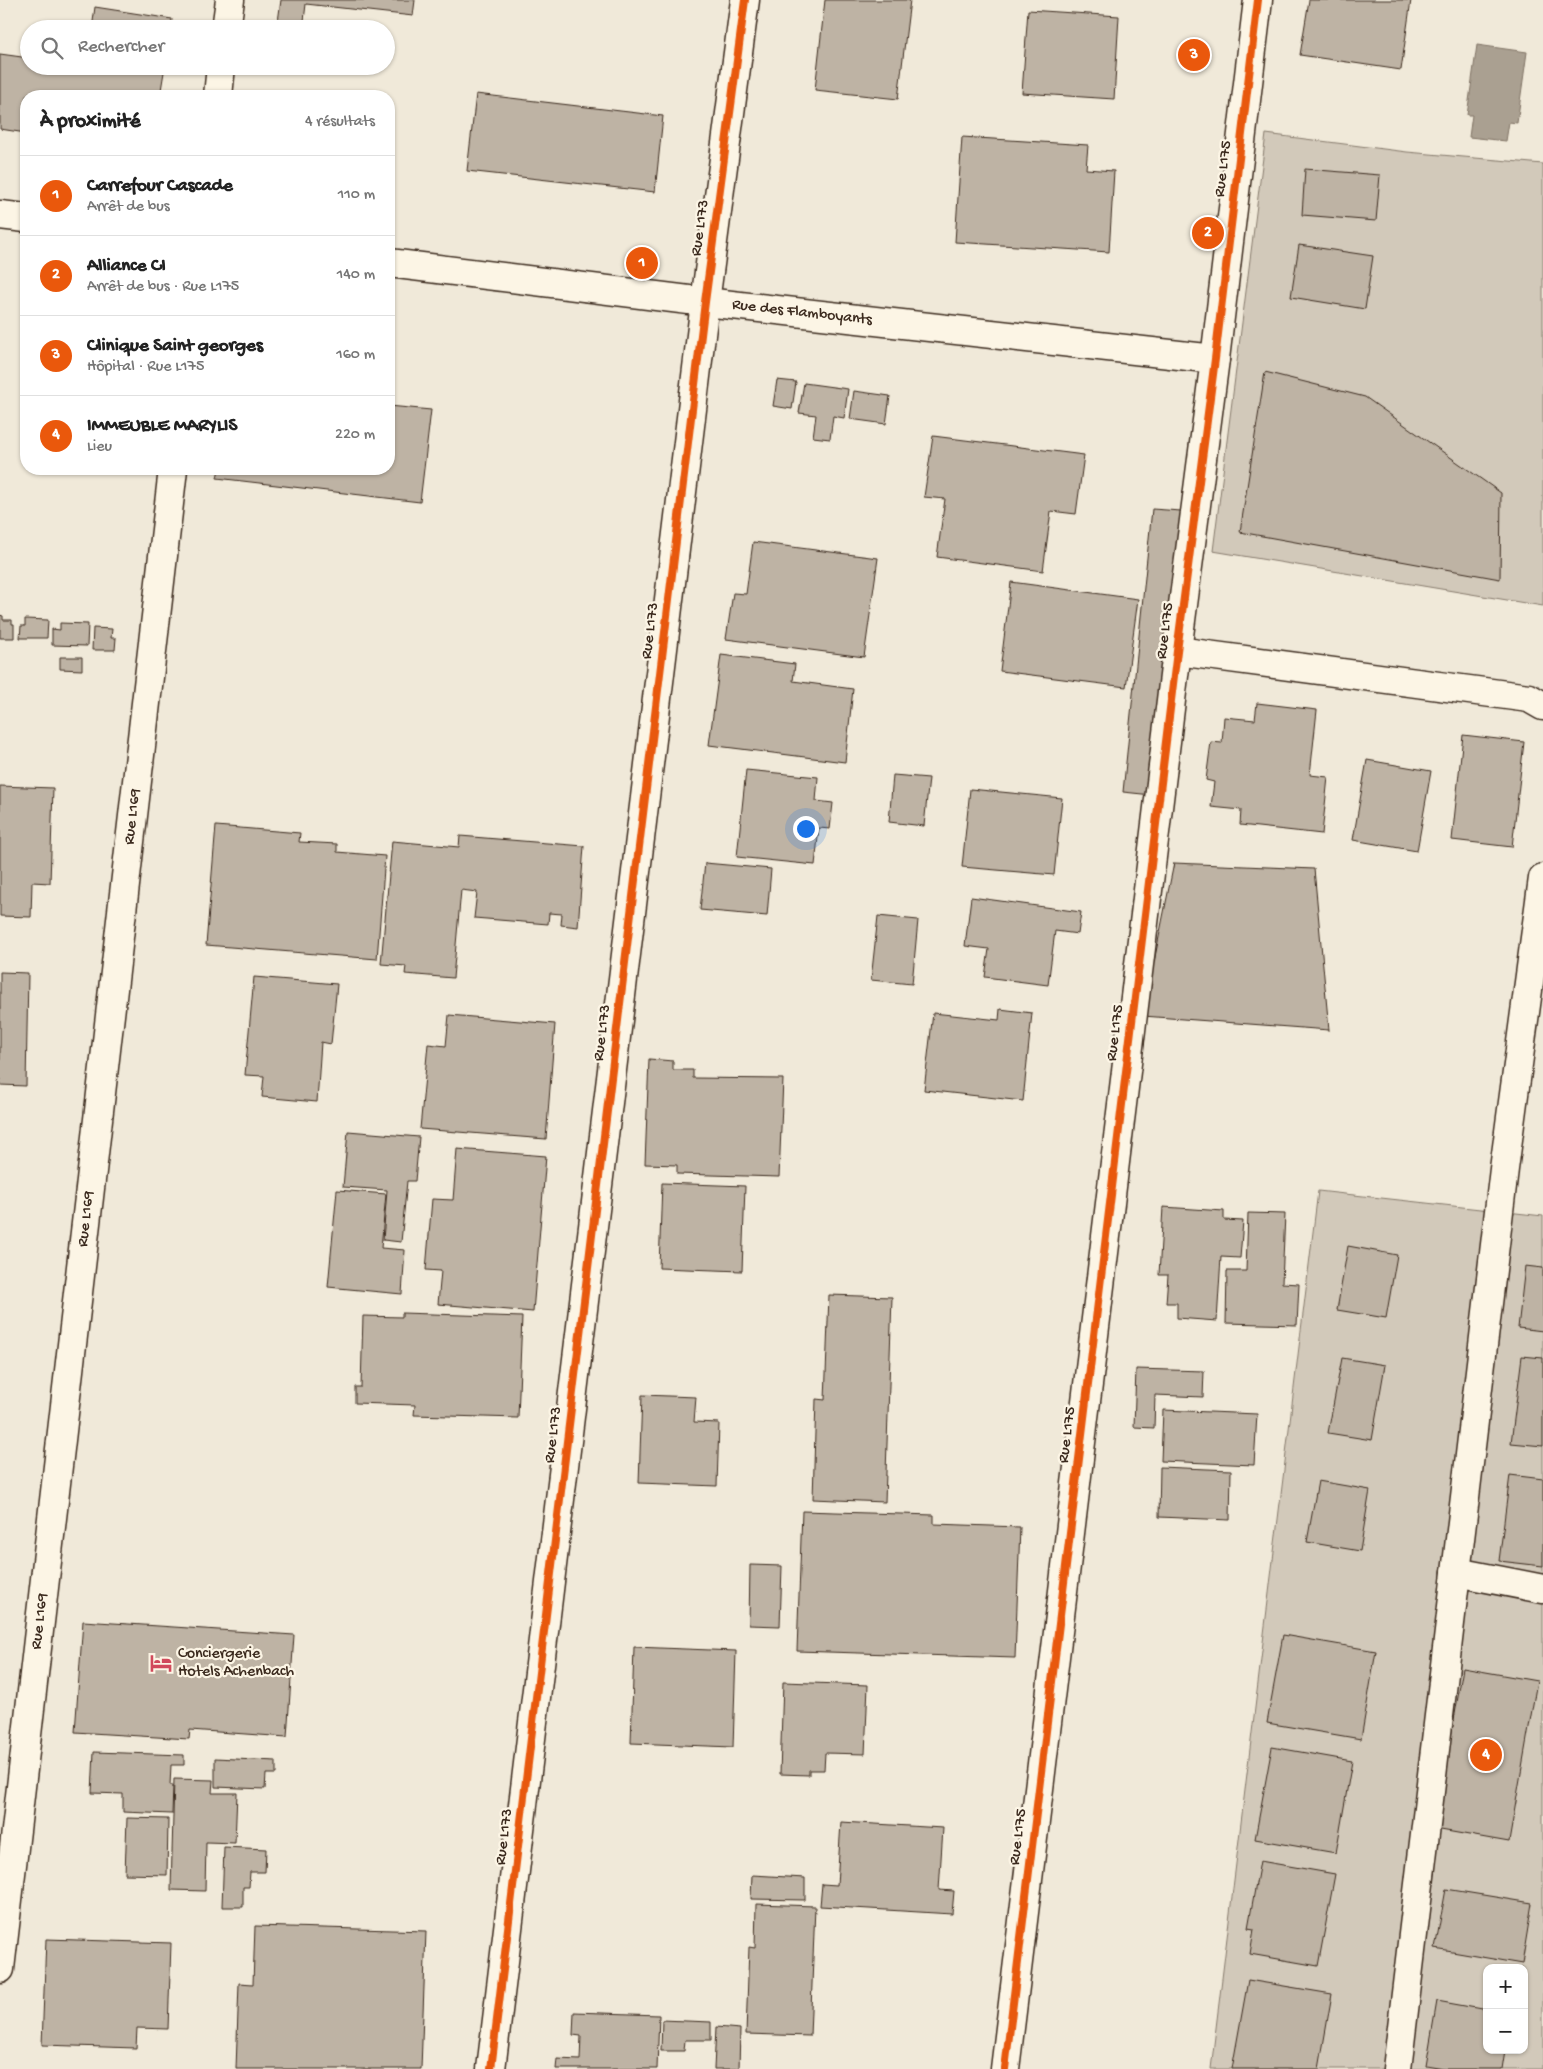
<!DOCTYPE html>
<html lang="fr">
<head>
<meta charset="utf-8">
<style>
	body { margin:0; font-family:"Gochi Hand",sans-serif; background:#f6f6f6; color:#222 }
	.controls { position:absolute; right:15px; bottom:15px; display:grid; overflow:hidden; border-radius:10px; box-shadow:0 1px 4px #0004 }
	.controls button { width:45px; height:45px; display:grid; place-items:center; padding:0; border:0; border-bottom:1px solid #e0e0e0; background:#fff; color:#222; font:25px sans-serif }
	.you { position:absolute; left:805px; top:828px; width:18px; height:18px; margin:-12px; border:4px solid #fff; border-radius:50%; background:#1a73e8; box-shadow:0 0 0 8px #1a73e833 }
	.badge { display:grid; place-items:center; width:32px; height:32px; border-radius:50%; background:#ea580c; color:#fff; font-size:16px; font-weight:700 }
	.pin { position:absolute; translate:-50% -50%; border:2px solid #fff; box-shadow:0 1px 5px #0006 }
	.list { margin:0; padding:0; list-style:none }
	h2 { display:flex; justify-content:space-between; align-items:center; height:65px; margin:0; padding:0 20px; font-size:21px }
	h2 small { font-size:16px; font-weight:400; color:#767676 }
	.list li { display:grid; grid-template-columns:32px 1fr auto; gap:15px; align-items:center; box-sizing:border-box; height:80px; padding:0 20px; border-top:1px solid #e0e0e0 }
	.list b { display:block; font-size:19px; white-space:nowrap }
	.list p { margin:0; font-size:16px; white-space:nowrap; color:#767676 }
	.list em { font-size:16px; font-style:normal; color:#767676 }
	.icon { flex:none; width:28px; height:28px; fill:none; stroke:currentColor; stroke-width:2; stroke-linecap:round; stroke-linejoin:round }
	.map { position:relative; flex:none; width:1543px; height:2069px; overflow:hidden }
	.search { position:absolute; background:#fff; box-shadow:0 1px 4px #0004; left:20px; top:20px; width:375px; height:55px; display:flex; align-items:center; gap:12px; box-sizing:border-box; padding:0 18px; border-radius:28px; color:#767676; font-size:19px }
	.panel { position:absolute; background:#fff; box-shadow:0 1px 4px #0004; left:20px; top:90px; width:375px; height:385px; border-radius:20px }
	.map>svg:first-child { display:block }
	.green { fill:#d2c9ba; stroke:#867a6c; fill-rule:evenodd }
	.water { fill:#aaa091; stroke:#7e7163 }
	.building { fill:#beb3a4; stroke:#3b2a1e }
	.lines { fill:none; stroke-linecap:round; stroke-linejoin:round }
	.street-casing { stroke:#3b2a1e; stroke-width:31 }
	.street { stroke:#fcf5e5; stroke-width:28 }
	.cycleway-casing { stroke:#fcf5e5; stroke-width:11 }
	.cycleway { stroke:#e8590c; stroke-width:8 }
	.labels { text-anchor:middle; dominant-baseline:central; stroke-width:4.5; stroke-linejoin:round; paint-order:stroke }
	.street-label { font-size:16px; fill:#3b2a1e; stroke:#fcf5e5 }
	.poi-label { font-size:16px; fill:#3b2a1e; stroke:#fcf5e5; text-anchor:start }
</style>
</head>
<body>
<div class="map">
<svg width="1543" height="2069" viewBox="0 0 1543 2069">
	<rect width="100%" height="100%" fill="#f0e9d9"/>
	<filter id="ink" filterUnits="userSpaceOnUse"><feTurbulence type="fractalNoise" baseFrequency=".02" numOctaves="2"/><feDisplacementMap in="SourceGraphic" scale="10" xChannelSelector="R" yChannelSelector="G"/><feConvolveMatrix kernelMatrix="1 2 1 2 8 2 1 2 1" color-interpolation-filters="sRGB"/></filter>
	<g filter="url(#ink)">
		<!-- green -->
		<path class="green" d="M1266,134l141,18 136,12v442l-330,-55z
			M1318,1191l225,25v853h-332zM1487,1968h37v82h-37z"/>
		<!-- water -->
		<path class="water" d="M1477,45l50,7 -10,71 -8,-1 -3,19 -37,-4 3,-22h-5z"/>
		<!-- building -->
		<path class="building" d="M281,0h134l-2,16 -107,-12 -3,25h-26z
			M825,0h85l-12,99 -83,-9z
			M1309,0h102l-10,70 -101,-15z
			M95,7l77,12 -1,10h-79z
			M1028,10l91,6 -5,83 -92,-6z
			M0,54l29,4v8h136l-5,30h-134v37l-26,-4z
			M476,94l187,22 -8,76 -188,-21z
			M962,137l126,8 -2,24 28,2 -5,81 -154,-10z
			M1305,169l75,6 -4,46 -74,-6z
			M1299,245l74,11 -8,53 -74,-12z
			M1265,372l100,25 136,96 -1,86 -260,-47z
			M777,380l19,2 -4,27 -19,-3z
			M804,383l44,6 -4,29 -11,-2 -3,23 -17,-2 3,-22 -17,-2z
			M854,391l36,5 -4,28 -36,-5z
			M389,406l42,4 -11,92 -203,-24 2,-9h170z
			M933,436l151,19 -8,59 -25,-3 -8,60 -106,-14 8,-58 -21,-2z
			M1152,509l29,2 -29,284 -29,-3z
			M753,542l125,16 -14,99 -138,-18 7,-46 13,1z
			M1011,582l127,17 -12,88 -126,-16z
			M0,615l3,1v4h9v4h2v14h-14z
			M25,619l23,1 -1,18h-27l1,-12h4z
			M60,623l28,1 -1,22 -35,-1v-16l8,1z
			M93,628l19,1 -1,9h5l-1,12h-23z
			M721,655l74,9 -2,17 60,8 -8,73 -136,-17z
			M60,657h22v13l-22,-1z
			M1257,703l60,7 -7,65 18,2 -6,57 -82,-9 1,-15 -30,-3 3,-25 -8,-2 5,-38 11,1 2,-26 31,3z
			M1463,735l61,7 -12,105 -60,-7z
			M1367,760l64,11 -14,80 -64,-11z
			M746,770l72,7 -2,24 17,2 -3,26 -11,-1 -4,37 -78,-8z
			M893,775l36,3 -5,48 -35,-4z
			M0,786l53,2 -3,95 -18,-1 -1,35 -31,-1z
			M970,789l92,9 -8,77 -92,-8z
			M216,826l84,7 -1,9 38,2v8l48,4 -8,103 -171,-14z
			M460,836l124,10 -6,81 -17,-2 1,-11 -13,-1 -1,11 -74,-6 3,-26 -16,-2 -8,88 -48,-4 1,-8 -25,-2 11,-123 67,6z
			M705,863l66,6 -4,47 -67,-6z
			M1174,863l140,6 15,161 -186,-14z
			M971,897l110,15 -3,22 -23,-3 -7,54 -63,-8 4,-28 -24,-3z
			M878,916l40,4 -6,64 -41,-4z
			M0,972l28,1 -2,113 -26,-1z
			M254,977l83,7 -6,60 -10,-2 -4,60 -55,-5 2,-21 -19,-1z
			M1000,1009l32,4 -9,88 -99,-11 9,-77 66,7z
			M449,1015l106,9 -9,115 -126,-10 8,-85 18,2z
			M649,1059l24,2v9h20v8l90,1 -4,98 -102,-3v-9l-32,-1z
			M348,1131l71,6 -4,44h-8l-6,61 -18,-2 4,-50 -44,-3z
			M457,1149l89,7 -13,156 -95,-8 3,-33 -15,-1 6,-71 21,1z
			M662,1183l83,3 -3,85 -83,-3z
			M337,1190l49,4 -5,54 24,2 -3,44 -74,-7z
			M1163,1207l61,4v9l19,1 -3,37 -19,-1 -4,64 -40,-3v-15h-11l2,-28h-9z
			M1248,1213l37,1 -3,69 17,1 -2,41 -71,-2 1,-52h19z
			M1348,1246l49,9 -11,63 -49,-8z
			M1525,1266l18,2v63l-25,-3z
			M829,1295l63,2 -7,205 -72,-3 3,-100 9,1z
			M402,1313l120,4 -4,101 -104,-3 1,-10 -60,-2v-16h6l2,-71 39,1z
			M1522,1356l21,2v88l-32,-3z
			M1342,1358l43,7 -13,75 -44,-7z
			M1136,1369l68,2 -1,26 -48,-2 -1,33 -20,-1z
			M642,1395l54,2 -2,25 25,1 -2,63 -78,-3z
			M1163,1410l94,4 -3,51 -93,-4z
			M1160,1467l71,3 -1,50 -71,-3z
			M1510,1475l33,4v87l-44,-5z
			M1318,1481l52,9 -10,61 -53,-9z
			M802,1511l132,4v9l86,3 -5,131 -218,-7z
			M750,1565l32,1 -2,60 -31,-1z
			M83,1621l211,14 -7,102 -97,-7 -1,9 -114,-7z
			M1283,1635l93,16 -15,88 -94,-16z
			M634,1647l102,4 -3,96 -102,-4z
			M1463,1668l74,13 -28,161 -74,-13z
			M783,1682l85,3 -3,69 -40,-1 -1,17h-15v5l-29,-1z
			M1272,1747l80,14 -16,92 -81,-14z
			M94,1752l90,3v10h-13l-1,20h3l-1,29 -49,-2v-18l-31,-1z
			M215,1758l61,3v13h-10l-1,15 -50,-2z
			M174,1779l39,1 -1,13h25l-2,50 -29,-1 -1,49 -34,-1z
			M127,1818l41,1 -1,56 -42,-1z
			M841,1822l102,6 -4,62 15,1 -2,23 -132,-8 2,-22 15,1z
			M224,1847l42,2 -1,23h-15l-1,15h-6v20h-21z
			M1260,1861l75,13 -17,92 -68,-12 4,-25 -6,-1z
			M752,1875l53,3v22l-54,-1z
			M1446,1889l86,14 -10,61 -87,-15z
			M756,1904l59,2 -5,130 -64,-2 3,-87 6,1z
			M255,1926l171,5 -5,138h-185l3,-86 14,1z
			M46,1939l125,4 -3,86 -31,-1 -1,20 -94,-3z
			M1248,1980l84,14 -13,75h-87z
			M1437,2001l50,9v40h18l-3,19h-58l-18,-3z
			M574,2012l85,3 -2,54h-101l1,-10 23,1 1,-24 -8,-1z
			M662,2020l49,2v18h-26l-1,11h-23z
			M716,2027l24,2 -1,40h-25z"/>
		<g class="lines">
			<!-- street casing -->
			<g class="street-casing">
				<g id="street">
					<path d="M226,29l4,-29"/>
					<path d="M218,96l3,-30"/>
					<path d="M0,215l26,3"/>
					<path id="s1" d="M389,263l316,39 510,57"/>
					<path d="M1177,651l352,47 14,8"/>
					<path d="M1456,1572l87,17"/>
					<path id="s2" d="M0,1969l173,-1500"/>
					<path d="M491,2069l214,-1767 40,-302"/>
					<path d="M1005,2069l172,-1418 38,-292 43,-359"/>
					<path d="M1397,2069l107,-900 39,-291"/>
				</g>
			</g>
			<!-- street -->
			<use href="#street" class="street"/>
			<!-- cycleway casing -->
			<g class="cycleway-casing">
				<path id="cycleway" d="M491,2069l214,-1767 40,-302
					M1005,2069l172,-1418 38,-292 43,-359"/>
			</g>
			<!-- cycleway -->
			<use href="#cycleway" class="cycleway"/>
		</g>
	</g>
	<!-- icons -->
	<defs>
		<g id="hotel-bare" transform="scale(1.725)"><path d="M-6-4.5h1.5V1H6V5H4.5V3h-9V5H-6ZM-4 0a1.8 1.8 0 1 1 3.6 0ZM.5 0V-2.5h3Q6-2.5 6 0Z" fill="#d1495b" stroke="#fcf5e5" stroke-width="2.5" paint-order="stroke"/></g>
	</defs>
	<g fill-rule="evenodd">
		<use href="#hotel-bare" x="161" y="1663"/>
	</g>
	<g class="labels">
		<!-- street labels -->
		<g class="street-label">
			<text transform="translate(1224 169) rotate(-83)">Rue L175</text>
			<text transform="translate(701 228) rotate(-82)">Rue L173</text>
			<text stroke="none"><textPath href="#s1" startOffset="416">Rue des Flamboyants</textPath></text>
			<text transform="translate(651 631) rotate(-83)">Rue L173</text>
			<text transform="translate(1166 631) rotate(-83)">Rue L175</text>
			<text stroke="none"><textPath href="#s2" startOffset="1160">Rue L169</textPath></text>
			<text transform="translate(603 1033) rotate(-83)">Rue L173</text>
			<text transform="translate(1116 1033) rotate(-83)">Rue L175</text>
			<text stroke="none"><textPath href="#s2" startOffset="755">Rue L169</textPath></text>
			<text transform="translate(554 1435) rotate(-83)">Rue L173</text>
			<text transform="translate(1068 1435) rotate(-83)">Rue L175</text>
			<text stroke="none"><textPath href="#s2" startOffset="350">Rue L169</textPath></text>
			<text transform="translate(505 1837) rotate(-83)">Rue L173</text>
			<text transform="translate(1019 1837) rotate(-83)">Rue L175</text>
		</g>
		<!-- poi labels -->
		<g class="poi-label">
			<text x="178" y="1654">Conciergerie<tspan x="178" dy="18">Hotels Achenbach</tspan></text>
		</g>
	</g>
</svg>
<div class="controls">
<button>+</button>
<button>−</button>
</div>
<div class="you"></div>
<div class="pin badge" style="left:642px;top:263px">1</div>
<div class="pin badge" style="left:1208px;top:233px">2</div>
<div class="pin badge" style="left:1194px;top:55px">3</div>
<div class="pin badge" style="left:1486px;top:1755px">4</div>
<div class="search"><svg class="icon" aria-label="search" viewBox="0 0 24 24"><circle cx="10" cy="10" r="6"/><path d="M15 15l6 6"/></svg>Rechercher</div>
<section class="panel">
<h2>À proximité<small>4 résultats</small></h2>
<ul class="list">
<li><span class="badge">1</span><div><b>Carrefour Cascade</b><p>Arrêt de bus</p></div><em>110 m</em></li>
<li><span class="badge">2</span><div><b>Alliance CI</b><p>Arrêt de bus · Rue L175</p></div><em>140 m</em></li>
<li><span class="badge">3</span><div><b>Clinique Saint georges</b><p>Hôpital · Rue L175</p></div><em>160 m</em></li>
<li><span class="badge">4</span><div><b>IMMEUBLE MARYLIS</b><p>Lieu</p></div><em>220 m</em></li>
</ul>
</section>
</div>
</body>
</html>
